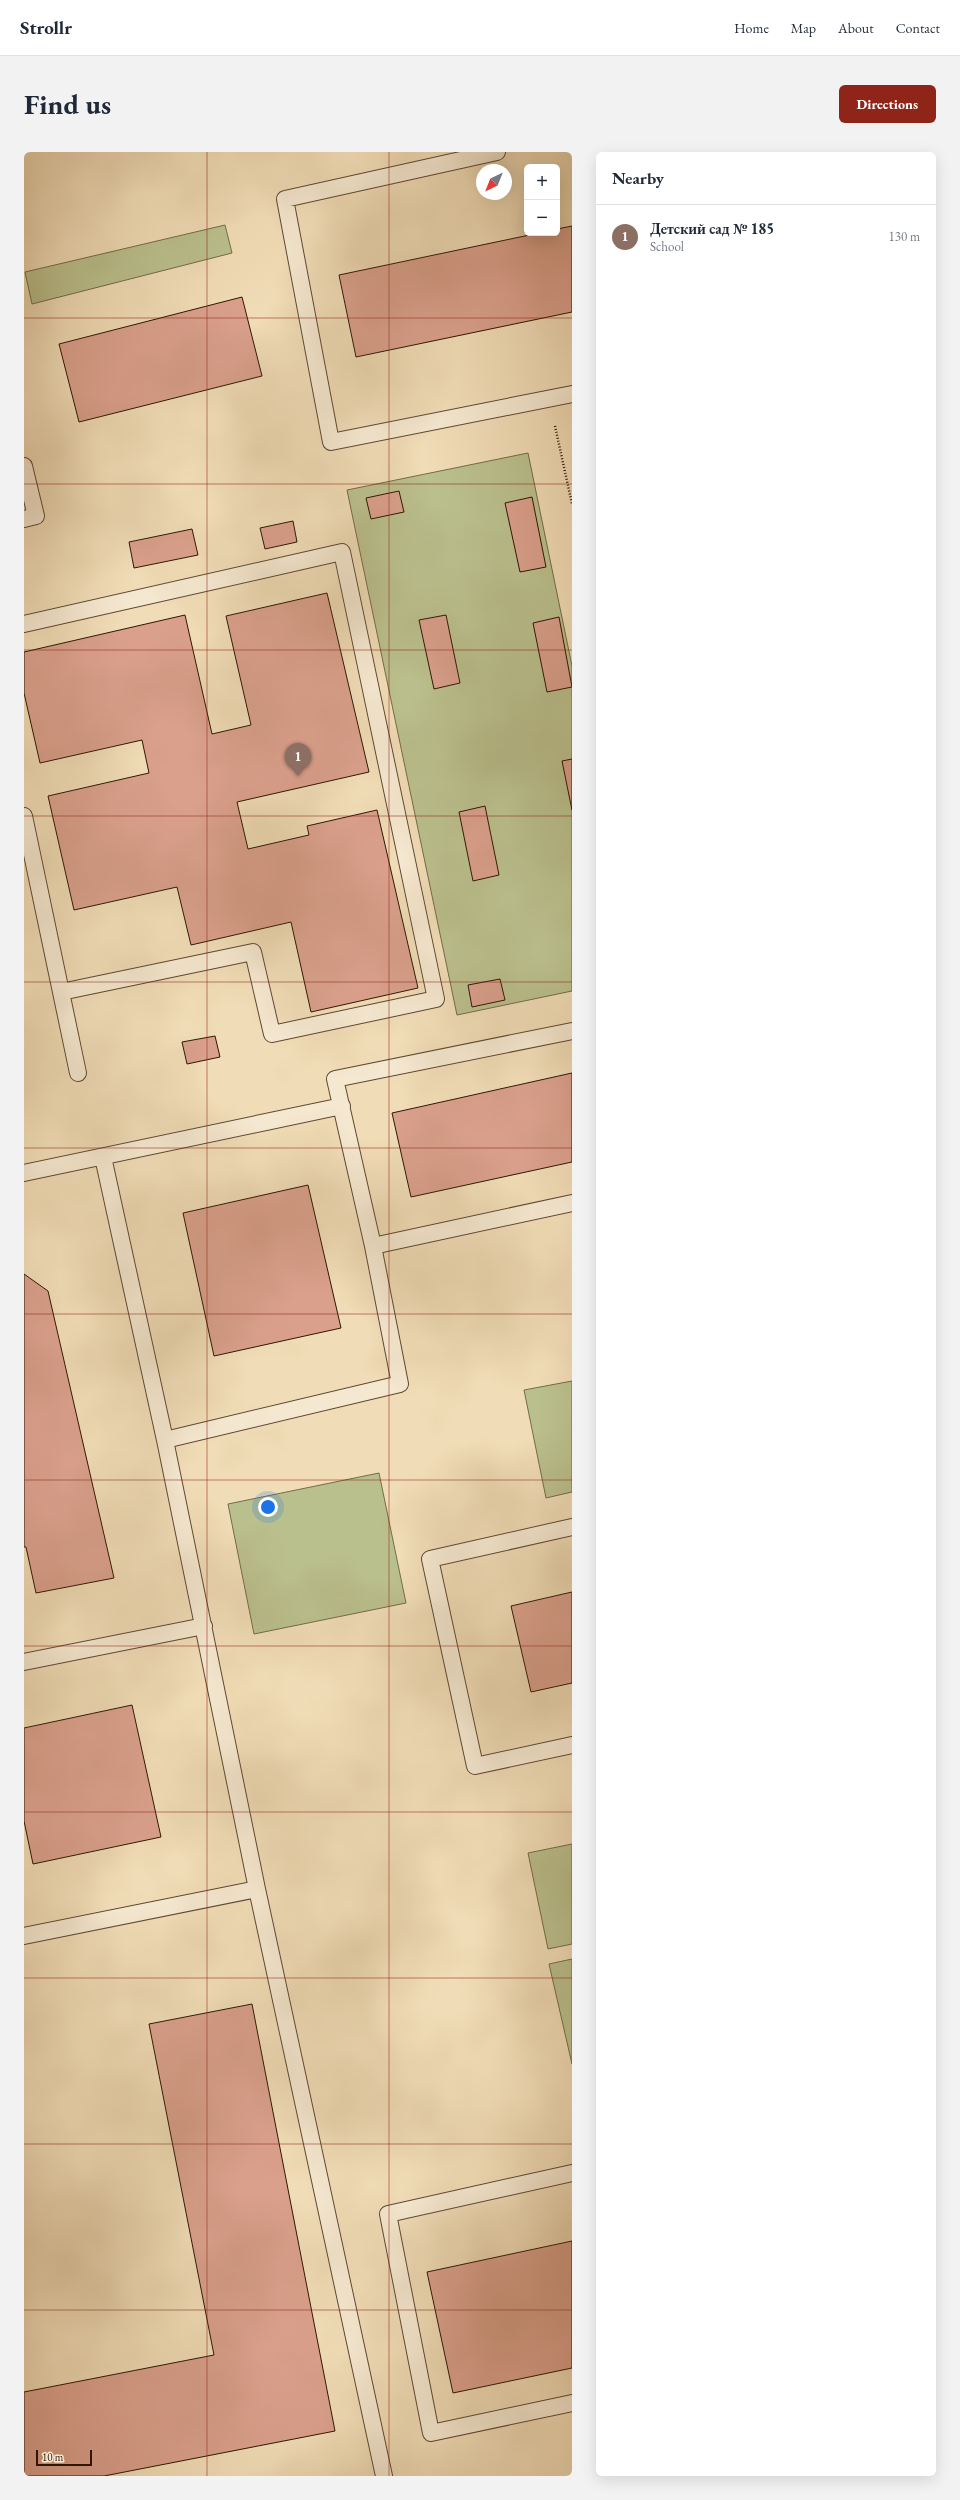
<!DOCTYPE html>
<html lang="en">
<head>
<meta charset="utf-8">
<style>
	body { margin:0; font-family:"EB Garamond",serif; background:#f2f2f3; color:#1f2937 }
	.controls { position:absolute; right:12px; top:12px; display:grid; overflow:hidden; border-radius:6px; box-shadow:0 4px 16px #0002 }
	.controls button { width:36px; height:36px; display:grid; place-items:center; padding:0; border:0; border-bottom:1px solid #e0e1e3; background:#fff; color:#1f2937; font:20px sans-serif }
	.compass { position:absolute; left:452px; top:12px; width:36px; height:36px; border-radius:50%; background:#fff; box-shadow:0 4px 16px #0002; rotate:223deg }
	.scale { position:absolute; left:12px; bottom:10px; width:56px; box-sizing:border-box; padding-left:4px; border:2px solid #2f1605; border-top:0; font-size:11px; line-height:14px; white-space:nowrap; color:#2f1605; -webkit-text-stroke:3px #f5e8d0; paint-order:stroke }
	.you { position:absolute; left:244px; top:1355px; width:14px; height:14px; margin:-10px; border:3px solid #fff; border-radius:50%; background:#1a73e8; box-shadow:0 0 0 6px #1a73e833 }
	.badge { display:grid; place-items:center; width:26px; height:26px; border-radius:50%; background:#8f2418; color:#fff; font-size:13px; font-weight:700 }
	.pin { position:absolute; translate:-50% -33px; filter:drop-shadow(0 1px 2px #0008) }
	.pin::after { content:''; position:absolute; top:21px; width:14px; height:12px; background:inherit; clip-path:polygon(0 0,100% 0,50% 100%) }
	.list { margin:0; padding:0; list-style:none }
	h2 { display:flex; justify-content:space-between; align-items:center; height:52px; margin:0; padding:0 16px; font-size:17px }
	h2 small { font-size:13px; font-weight:400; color:#747a83 }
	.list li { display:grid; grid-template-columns:26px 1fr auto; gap:12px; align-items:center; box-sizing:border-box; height:64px; padding:0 16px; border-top:1px solid #e0e1e3 }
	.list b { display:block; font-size:15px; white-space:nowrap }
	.list p { margin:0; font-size:13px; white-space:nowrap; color:#747a83 }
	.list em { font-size:13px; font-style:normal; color:#747a83 }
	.map { position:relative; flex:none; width:548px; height:2324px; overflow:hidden; border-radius:6px }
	header { display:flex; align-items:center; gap:24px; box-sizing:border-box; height:56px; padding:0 20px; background:#fff; border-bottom:1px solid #e0e1e3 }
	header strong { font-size:19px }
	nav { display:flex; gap:22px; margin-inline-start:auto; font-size:14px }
	.intro { display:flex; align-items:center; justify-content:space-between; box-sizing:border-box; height:96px; padding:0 24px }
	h1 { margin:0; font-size:28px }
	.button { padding:10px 18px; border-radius:6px; background:#8f2418; color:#fff; font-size:14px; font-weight:700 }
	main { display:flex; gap:24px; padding:0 24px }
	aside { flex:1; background:#fff; border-radius:6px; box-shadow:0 4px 16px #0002 }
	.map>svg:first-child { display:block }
	.green { fill:#bac08d; stroke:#746b49 }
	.building { fill:#daa08c; stroke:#2f1605 }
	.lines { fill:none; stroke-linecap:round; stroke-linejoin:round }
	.lane-casing { stroke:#5f4831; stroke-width:18 }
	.path { stroke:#2f1605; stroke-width:2.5; stroke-dasharray:1 2; stroke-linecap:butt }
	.lane { stroke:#f5e8d0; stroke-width:16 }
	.grid { fill:none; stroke:#8f2418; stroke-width:1; stroke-opacity:0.55 }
</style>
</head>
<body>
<header>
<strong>Strollr</strong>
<nav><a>Home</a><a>Map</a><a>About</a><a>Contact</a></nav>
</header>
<div class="intro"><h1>Find us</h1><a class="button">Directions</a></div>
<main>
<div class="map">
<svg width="548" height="2324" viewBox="0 0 548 2324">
	<rect width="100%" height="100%" fill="#f0dcb6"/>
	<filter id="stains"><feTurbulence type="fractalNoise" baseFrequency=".005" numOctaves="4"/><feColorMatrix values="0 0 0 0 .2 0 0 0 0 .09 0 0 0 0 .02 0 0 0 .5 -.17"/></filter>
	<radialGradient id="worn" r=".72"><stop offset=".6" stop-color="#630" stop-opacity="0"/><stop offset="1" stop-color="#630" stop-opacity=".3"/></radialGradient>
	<!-- green -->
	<path class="green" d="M201,73l7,28 -200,51 -7,-32z
		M504,301l44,213v325l-115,24 -110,-525z
		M548,1229v111l-26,6 -22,-108z
		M355,1321l27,130 -152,31 -26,-130z
		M548,1692v100l-24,5 -20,-96z
		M548,1807v105l-23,-100z"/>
	<!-- building -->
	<path class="building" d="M548,74v86l-216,45 -17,-82 200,-42h18v-4z
		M218,145l20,79 -183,46 -20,-78z
		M375,339l5,21 -33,7 -5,-21z
		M508,345l14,70 -26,5 -15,-69z
		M269,369l4,21 -32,7 -5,-21z
		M168,377l6,26 -64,13 -5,-26z
		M303,441l42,179 -132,30 11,47 61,-14 -2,-9 70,-16 41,178 -107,24 -20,-90 -100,23 -14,-58 -103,23 -26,-114 101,-23 -7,-33 -102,23 -16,-70v-41l161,-37 27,119 39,-9 -25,-109z
		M422,463l14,68 -26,6 -15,-69z
		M535,465l13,70 -25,5 -14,-69z
		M548,607v51l-10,-49z
		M461,654l14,69 -26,6 -14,-69z
		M476,827l5,21 -33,7 -4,-22z
		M191,884l5,21 -33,7 -5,-22z
		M548,921v89l-161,35 -19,-84z
		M284,1033l33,143 -127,28 -31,-143z
		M0,1122l24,17 66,287 -78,15 -10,-46h-2z
		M548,1440v91l-41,9 -20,-86z
		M108,1553l29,132 -128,27 -9,-43v-93z
		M228,1852l83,427 -231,45h-80v-84l190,-37 -65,-331z
		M548,2089v127l-119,25 -26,-121z"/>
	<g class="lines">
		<!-- lane casing -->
		<g class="lane-casing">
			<path id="lane" d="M473,0l-212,47 46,243 241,-48
				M0,314l12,50 -12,3
				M0,472l318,-72 94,447 -164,35 -19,-82 -192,40
				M0,664l54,257
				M548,879l-237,48 38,167 199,-43
				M79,1005l62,283 235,-56 -27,-138
				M0,1021l318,-67
				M548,1375l-142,32 45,207 97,-21
				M0,1510l180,-36
				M233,1737l127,587
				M0,1784l233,-47 -92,-449
				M548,2021l-184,41 43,219 141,-30"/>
		</g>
		<!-- path -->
		<path class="path" d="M531,274l17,78"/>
		<!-- lane -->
		<use href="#lane" class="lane"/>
	</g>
	<!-- grid -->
	<path class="grid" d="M183,0v2324M365,0v2324M0,166h548M0,332h548M0,498h548M0,664h548M0,830h548M0,996h548M0,1162h548M0,1328h548M0,1494h548M0,1660h548M0,1826h548M0,1992h548M0,2158h548"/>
	<rect width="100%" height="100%" filter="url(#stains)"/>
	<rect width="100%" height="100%" fill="url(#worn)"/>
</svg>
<div class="controls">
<button>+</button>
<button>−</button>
</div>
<svg class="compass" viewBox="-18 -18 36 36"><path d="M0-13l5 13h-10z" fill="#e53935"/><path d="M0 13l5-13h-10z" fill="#747a83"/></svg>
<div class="scale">10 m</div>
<div class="you"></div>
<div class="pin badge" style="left:274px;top:624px;background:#8d6e63">1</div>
</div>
<aside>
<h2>Nearby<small></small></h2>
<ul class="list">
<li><span class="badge" style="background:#8d6e63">1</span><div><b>Детский сад № 185</b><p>School</p></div><em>130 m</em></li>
</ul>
</aside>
</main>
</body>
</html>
